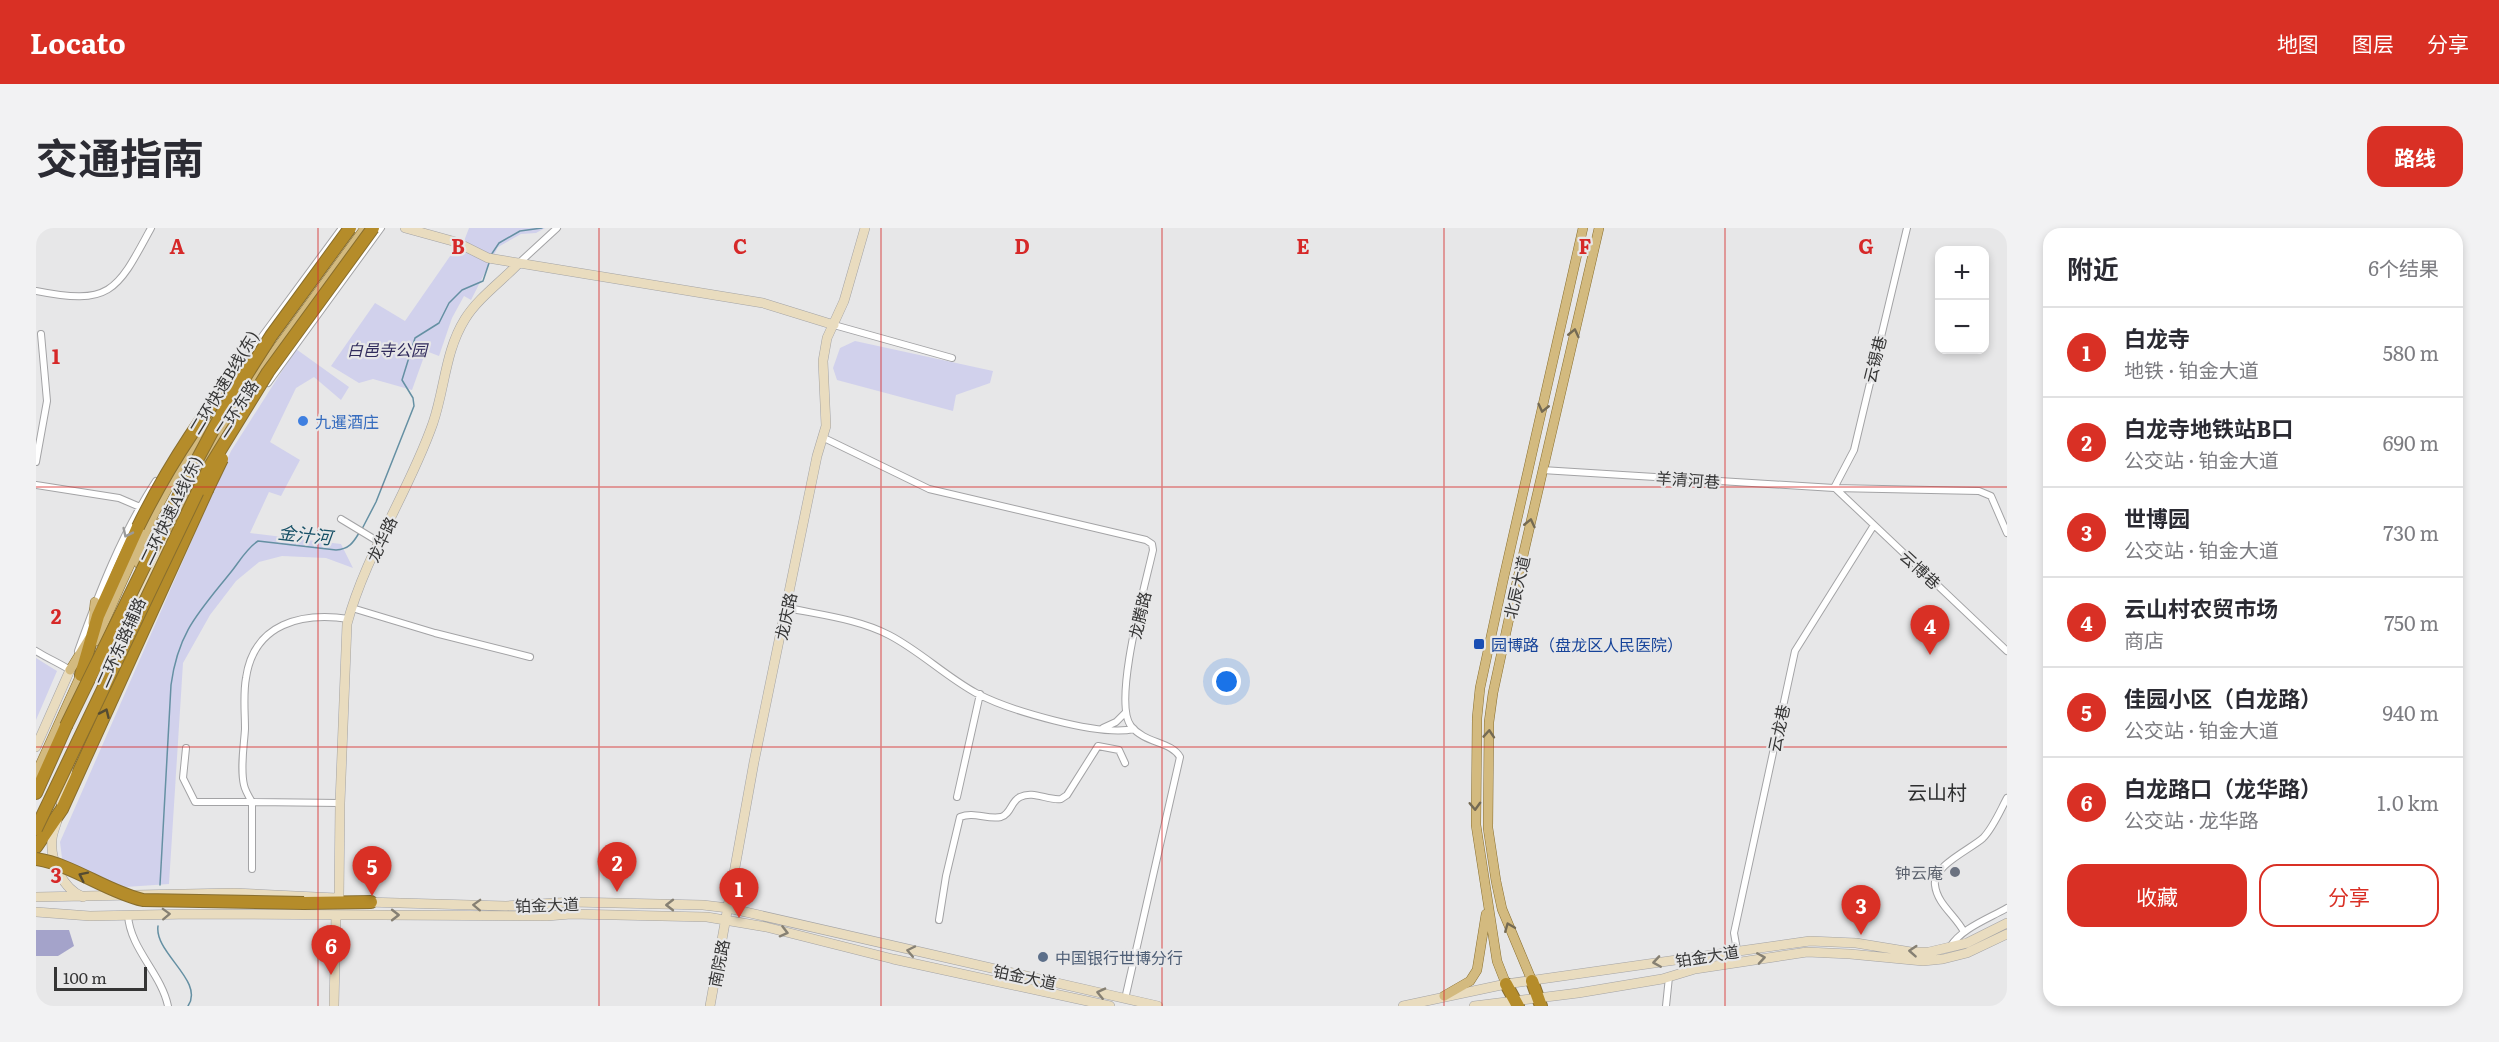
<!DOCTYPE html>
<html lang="zh">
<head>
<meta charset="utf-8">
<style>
	body { margin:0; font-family:Literata,"Noto Sans SC",serif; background:#f2f2f3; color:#2b2b33 }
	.controls { position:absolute; right:18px; top:18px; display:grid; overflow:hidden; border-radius:12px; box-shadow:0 3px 9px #0003 }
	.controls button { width:54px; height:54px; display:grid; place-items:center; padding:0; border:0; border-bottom:2px solid #e1e1e2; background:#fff; color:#2b2b33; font:30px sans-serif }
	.scale { position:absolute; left:18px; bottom:15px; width:93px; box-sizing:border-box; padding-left:6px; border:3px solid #353535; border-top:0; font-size:16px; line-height:21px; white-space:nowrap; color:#353535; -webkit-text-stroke:4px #e7e7e8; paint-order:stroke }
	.you { position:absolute; left:1191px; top:454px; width:21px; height:21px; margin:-15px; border:4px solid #fff; border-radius:50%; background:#1a73e8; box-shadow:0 0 0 9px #1a73e833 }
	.badge { display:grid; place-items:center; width:39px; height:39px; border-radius:50%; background:#d93025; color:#fff; font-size:20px; font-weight:700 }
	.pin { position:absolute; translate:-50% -50px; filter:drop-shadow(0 2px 3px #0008) }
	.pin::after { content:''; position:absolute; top:32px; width:21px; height:18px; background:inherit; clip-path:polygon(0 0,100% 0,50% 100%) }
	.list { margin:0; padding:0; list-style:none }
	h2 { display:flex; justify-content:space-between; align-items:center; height:78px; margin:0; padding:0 24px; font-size:26px }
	h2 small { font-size:20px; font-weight:400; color:#7c7c81 }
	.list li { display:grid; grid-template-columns:39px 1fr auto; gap:18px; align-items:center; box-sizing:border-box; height:90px; padding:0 24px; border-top:2px solid #e1e1e2 }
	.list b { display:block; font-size:22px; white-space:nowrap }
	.list p { margin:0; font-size:20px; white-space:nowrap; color:#7c7c81 }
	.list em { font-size:20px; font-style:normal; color:#7c7c81 }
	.actions { display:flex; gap:12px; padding:18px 24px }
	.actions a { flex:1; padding:14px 0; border:2px solid #d93025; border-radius:18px; text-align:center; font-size:21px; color:#d93025 }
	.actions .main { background:#d93025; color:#fff }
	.map { position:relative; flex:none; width:1971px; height:778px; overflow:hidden; border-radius:18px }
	header { display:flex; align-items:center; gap:36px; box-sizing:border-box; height:84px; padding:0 30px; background:#d93025; color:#fff }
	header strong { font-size:28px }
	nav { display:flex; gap:33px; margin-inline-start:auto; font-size:21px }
	.intro { display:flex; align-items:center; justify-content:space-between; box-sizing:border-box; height:144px; padding:0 36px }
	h1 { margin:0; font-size:42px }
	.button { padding:15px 27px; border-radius:18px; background:#d93025; color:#fff; font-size:21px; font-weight:700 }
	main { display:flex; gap:36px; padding:0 36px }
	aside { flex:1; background:#fff; border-radius:18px; box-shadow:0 3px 9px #0003 }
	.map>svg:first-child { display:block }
	.green { fill:#d1d1ec }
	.forest { fill:#a4a3ca }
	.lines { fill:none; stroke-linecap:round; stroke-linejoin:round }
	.stream { stroke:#6590a3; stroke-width:1.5 }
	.street-casing { stroke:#a3a3a5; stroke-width:8 }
	.secondary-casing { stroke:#a3a3a5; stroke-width:10 }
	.primary-casing { stroke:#886e2e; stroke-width:10 }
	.highway-casing { stroke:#886e2e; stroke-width:14 }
	.street { stroke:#fff; stroke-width:6 }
	.secondary { stroke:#e9dcbf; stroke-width:9 }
	.primary { stroke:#d3ba7f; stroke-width:9 }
	.highway { stroke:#b58c2a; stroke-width:12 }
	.highway-bridge-casing { stroke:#886e2e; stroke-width:14; stroke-linecap:butt }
	.highway-bridge { stroke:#b58c2a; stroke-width:12 }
	.oneway { stroke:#746a53 }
	.oneway2 { stroke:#9a9a9a }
	.oneway3 { stroke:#554b32 }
	.oneway4 { stroke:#868073 }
	.grid { fill:none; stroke:#d62828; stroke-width:1.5; stroke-opacity:0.55 }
	.shop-dot { fill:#3f7fe0; stroke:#e7e7e8; stroke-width:2 }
	.transit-dot { fill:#1a4fb4; stroke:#e7e7e8; stroke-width:2 }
	.worship-dot { fill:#6b7280; stroke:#e7e7e8; stroke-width:2 }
	.service-dot { fill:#5c6f8a; stroke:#e7e7e8; stroke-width:2 }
	.labels { text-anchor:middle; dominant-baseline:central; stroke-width:4.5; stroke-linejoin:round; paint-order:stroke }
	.park-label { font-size:16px; font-style:italic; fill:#302b5c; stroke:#e7e7e8 }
	.street-label { font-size:16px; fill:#353535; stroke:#e7e7e8 }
	.shop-label { font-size:16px; fill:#366cbe; stroke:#e7e7e8; text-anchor:start }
	.transit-label { font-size:16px; fill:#164399; stroke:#e7e7e8; text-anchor:start }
	.worship-label { font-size:16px; fill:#5b616d; stroke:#e7e7e8; text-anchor:end }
	.service-label { font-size:16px; fill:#4e5e75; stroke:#e7e7e8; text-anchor:start }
	.water-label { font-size:18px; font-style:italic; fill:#185167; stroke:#e7e7e8 }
	.quarter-label { font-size:20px; fill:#2e2f30; stroke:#e7e7e8 }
	.grid-label { font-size:20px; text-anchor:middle; font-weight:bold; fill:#d62828; stroke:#e7e7e8; stroke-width:4.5; stroke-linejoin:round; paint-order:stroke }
</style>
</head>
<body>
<header>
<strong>Locato</strong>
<nav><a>地图</a><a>图层</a><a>分享</a></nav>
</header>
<div class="intro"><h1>交通指南</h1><a class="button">路线</a></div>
<main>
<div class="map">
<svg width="1971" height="778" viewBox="0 0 1971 778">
	<rect width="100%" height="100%" fill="#e7e7e8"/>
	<!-- green -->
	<path class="green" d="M433,0h76l-9,5 -15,1 -23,13 -27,53 -7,-4 -12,22 -13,38 -13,-5 -14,39 -39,-11 -14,4 -28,-17 44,-63 30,18 50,-72h6z
		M819,113l138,30 -3,12 -34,12 -3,16 -116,-31 -4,-12 7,-20z
		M260,121l53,38 -8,13 -27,-23 -18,11 -26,54 30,18 -19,36 -12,-4 -19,41 91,11 12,24 -27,-10 -44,-2 -23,6 -23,19 -26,34 -27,48 -14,221 -58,4 -48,-22 -3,-24 171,-391z
		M0,430l21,13 -21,49z"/>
	<!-- forest -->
	<path class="forest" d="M0,702h33l5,16 -16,10h-22z"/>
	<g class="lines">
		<!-- stream -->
		<path class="stream" d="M455,27l8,-12 21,-12 22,-3
			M326,301l14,-27 38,-96 -1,-8 -11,-18 13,-42 24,-15 10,-20 13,-13 21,-9 6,-18
			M124,657l11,-200c7,-53 28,-73 60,-113 8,-10 16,-24 27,-31l78,9c13,-1 17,-7 23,-17
			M122,698c-4,27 47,55 30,80"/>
		<!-- street casing -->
		<g class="street-casing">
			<path id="street" d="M483,35l38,-35
				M0,63c75,15 81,0 115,-63
				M798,97l118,33
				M208,133l98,-133
				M232,155l113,-155
				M786,209l107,52 217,51 6,4 1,6c-7,32 -41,152 -22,176 14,18 40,15 49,31l-55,242
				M0,234l11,-61 -6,-67
				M1506,242l292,18 145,3 12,5 16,37
				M0,257l83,13 21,9
				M1798,260l20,-38 53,-222
				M1799,260l172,163
				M305,291l38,23
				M316,380l83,25 95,24
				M752,380c33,7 70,11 101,27 31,16 56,41 87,58 32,17 123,44 158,36
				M0,423c11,7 23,12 34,19l1,-1
				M42,423c21,-59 44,-118 78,-170
				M1067,500l13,-6 9,-9
				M150,520l-3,30 12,24h57v67
				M921,569l23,-103
				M304,575l-88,-1c-3,-5 -7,-12 -8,-17 -4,-17 0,-39 1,-56 0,-17 -2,-35 1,-51 8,-55 56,-66 103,-59
				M92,687c2,34 33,58 40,91
				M903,692l7,-44 14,-59c14,-6 27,3 41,0 10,-3 10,-16 19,-20 13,-7 28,4 41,2l6,-4 31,-49 21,4 6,13
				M1928,704c-8,-16 -27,-28 -29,-47 -3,-19 36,-36 48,-47 10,-10 17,-27 24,-40
				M1914,719c12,-19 38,-28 57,-39
				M1701,722l-3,-17 61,-282 79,-126
				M1630,778l3,-29"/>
		</g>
		<!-- secondary casing -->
		<g class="secondary-casing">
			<path id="secondary" d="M369,0l51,14 32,16 275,45 71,22
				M90,401l46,-101
				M0,519l34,-77
				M25,574l7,-33
				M21,593c-2,7 -5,13 -5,19 -2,21 11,49 31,57
				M0,669l198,-4 103,5
				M303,670l1,-95 7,-179c19,-71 62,-132 86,-201 12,-35 12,-72 32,-104 13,-21 37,-38 54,-56
				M329,674l141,4 66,-4 131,3 25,3 430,98
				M0,684l54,4 101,-2 356,2 24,-2 136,3 59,10 127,32 217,47
				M298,778l2,-91
				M674,778l44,-244 63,-306 9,-30 -3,-65 4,-23 17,-37 21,-73
				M1367,778l103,-22 304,-43 46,2 55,9h18l38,-9 40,-20
				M1438,778l104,-13 84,-14 33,-10 112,-17 43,2 73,7 20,-2 24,-6 40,-19"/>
		</g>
		<!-- primary casing -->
		<g class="primary-casing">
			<path id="primary" d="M158,247l57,-91 114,-156
				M136,300l26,-58
				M103,336l21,-41
				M57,395l2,-21
				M60,413c36,-81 68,-161 123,-231
				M34,442l19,-31
				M0,546l47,-104
				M1496,753l-30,-72 -6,-28 -8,-53 1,-106 4,-29 23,-107 83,-358
				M1470,756l-9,-23 -21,-136 1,-107 3,-30 23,-107 80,-353
				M1408,768l26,-15 7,-11 9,-56"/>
		</g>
		<!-- highway casing -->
		<g class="highway-casing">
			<path id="highway" d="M45,447l17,-59 40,-89
				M0,565l30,-67
				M0,619l26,-38 145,-319
				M268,675l67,-1
				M1496,753l9,25
				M1470,756l12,22"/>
		</g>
		<!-- street -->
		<use href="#street" class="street"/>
		<!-- secondary -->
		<use href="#secondary" class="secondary"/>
		<!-- primary -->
		<use href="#primary" class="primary"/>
		<!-- highway -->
		<use href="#highway" class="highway"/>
		<!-- highway-bridge casing -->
		<g class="highway-bridge-casing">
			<path id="highway-bridge" d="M171,262l15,-31
				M102,299c29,-59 65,-114 107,-165
				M30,498l123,-251 32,-60 50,-79 79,-108
				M0,601l173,-361 59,-96 105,-144
				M0,631c38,6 69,32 107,41l161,3"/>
		</g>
		<!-- highway-bridge -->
		<use href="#highway-bridge" class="highway-bridge"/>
	</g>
	<!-- one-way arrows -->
	<defs><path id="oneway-chevron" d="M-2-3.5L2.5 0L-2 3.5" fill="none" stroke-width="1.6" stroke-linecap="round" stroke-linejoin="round" transform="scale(1.5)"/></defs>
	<g class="oneway">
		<use href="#oneway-chevron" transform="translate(1538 105) rotate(-77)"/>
		<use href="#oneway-chevron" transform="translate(1507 180) rotate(103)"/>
		<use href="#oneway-chevron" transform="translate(1494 295) rotate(-77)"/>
		<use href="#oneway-chevron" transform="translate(1453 506) rotate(-86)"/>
		<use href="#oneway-chevron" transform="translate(1439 578) rotate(88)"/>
		<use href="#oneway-chevron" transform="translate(1473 699) rotate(-112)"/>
	</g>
	<use class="oneway2" href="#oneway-chevron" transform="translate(91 305) rotate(116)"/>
	<g class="oneway3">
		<use href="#oneway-chevron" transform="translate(69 485) rotate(-66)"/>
		<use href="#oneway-chevron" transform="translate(47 648) rotate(-154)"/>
	</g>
	<g class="oneway4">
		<use href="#oneway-chevron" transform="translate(441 677) rotate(-178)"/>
		<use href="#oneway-chevron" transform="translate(634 677) rotate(-180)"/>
		<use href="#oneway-chevron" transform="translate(130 686) rotate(-2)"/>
		<use href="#oneway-chevron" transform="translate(359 687)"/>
		<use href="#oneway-chevron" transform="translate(748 704) rotate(14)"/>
		<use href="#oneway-chevron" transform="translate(875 723) rotate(-168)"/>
		<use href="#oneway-chevron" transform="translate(1877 723) rotate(-176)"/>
		<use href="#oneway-chevron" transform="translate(1725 730) rotate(-9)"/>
		<use href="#oneway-chevron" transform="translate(1621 734) rotate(171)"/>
		<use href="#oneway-chevron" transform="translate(1065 765) rotate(-167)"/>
	</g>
	<!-- grid -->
	<path class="grid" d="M282,0v778M563,0v778M845,0v778M1126,0v778M1408,0v778M1689,0v778M0,259h1971M0,519h1971"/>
	<!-- markers -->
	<circle class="shop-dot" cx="267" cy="193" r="6"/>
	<rect class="transit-dot" x="1437" y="410" width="12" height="12" rx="3"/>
	<circle class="worship-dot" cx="1919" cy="644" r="6"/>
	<circle class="service-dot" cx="1007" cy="729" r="6"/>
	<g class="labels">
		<!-- park labels -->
		<g class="park-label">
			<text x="351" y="121">白邑寺公园</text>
		</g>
		<!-- street labels -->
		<g class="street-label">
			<text transform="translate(1838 131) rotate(-76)">云锡巷</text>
			<text transform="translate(187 154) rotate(-59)">二环快速B线(东)</text>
			<text transform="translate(200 180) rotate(-57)">二环东路</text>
			<text transform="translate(1652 251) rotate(4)">羊清河巷</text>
			<text transform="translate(134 282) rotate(-64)">二环快速A线(东)</text>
			<text transform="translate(345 311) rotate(-65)">龙华路</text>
			<text transform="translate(1885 341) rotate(43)">云博巷</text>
			<text transform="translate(1480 359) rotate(-77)">北辰大道</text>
			<text transform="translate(1103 387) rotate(-77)">龙腾路</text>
			<text transform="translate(749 388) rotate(-78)">龙庆路</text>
			<text transform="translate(84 414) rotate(-66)">二环东路辅路</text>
			<text transform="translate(1742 500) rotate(-78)">云龙巷</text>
			<text transform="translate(511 676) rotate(-2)">铂金大道</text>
			<text transform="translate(1671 727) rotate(-9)">铂金大道</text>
			<text transform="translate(682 735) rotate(-79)">南院路</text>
			<text transform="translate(989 748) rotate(12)">铂金大道</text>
		</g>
		<!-- shop labels -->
		<g class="shop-label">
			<text x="279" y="193">九暹酒庄</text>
		</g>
		<!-- transit labels -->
		<g class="transit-label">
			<text x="1455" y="416">园博路（盘龙区人民医院）</text>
		</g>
		<!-- worship labels -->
		<g class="worship-label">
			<text x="1907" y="644">钟云庵</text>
		</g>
		<!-- service labels -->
		<g class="service-label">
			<text x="1019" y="729">中国银行世博分行</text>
		</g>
		<!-- water labels -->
		<g class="water-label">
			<text transform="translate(269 306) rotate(6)">金汁河</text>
		</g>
		<!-- quarter labels -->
		<g class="quarter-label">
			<text x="1901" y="563">云山村</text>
		</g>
	</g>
	<g class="grid-label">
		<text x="141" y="26">A</text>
		<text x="422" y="26">B</text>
		<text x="704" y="26">C</text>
		<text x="986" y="26">D</text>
		<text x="1267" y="26">E</text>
		<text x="1549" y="26">F</text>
		<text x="1830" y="26">G</text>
		<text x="20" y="136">1</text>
		<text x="20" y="396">2</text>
		<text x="20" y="655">3</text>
	</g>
</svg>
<div class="controls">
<button>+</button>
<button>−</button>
</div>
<div class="scale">100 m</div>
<div class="you"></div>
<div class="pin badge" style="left:703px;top:690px">1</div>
<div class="pin badge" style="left:581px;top:664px">2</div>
<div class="pin badge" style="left:1825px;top:707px">3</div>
<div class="pin badge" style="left:1894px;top:427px">4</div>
<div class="pin badge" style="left:336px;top:668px">5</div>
<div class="pin badge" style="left:295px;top:747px">6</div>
</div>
<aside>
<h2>附近<small>6个结果</small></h2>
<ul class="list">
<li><span class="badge">1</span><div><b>白龙寺</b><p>地铁 · 铂金大道</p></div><em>580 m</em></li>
<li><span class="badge">2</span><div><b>白龙寺地铁站B口</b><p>公交站 · 铂金大道</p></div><em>690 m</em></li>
<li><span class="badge">3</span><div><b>世博园</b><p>公交站 · 铂金大道</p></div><em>730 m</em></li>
<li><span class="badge">4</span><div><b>云山村农贸市场</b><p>商店</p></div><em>750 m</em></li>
<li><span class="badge">5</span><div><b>佳园小区（白龙路）</b><p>公交站 · 铂金大道</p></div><em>940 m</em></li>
<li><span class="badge">6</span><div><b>白龙路口（龙华路）</b><p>公交站 · 龙华路</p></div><em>1.0 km</em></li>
</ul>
<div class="actions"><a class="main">收藏</a><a>分享</a></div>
</aside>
</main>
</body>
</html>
